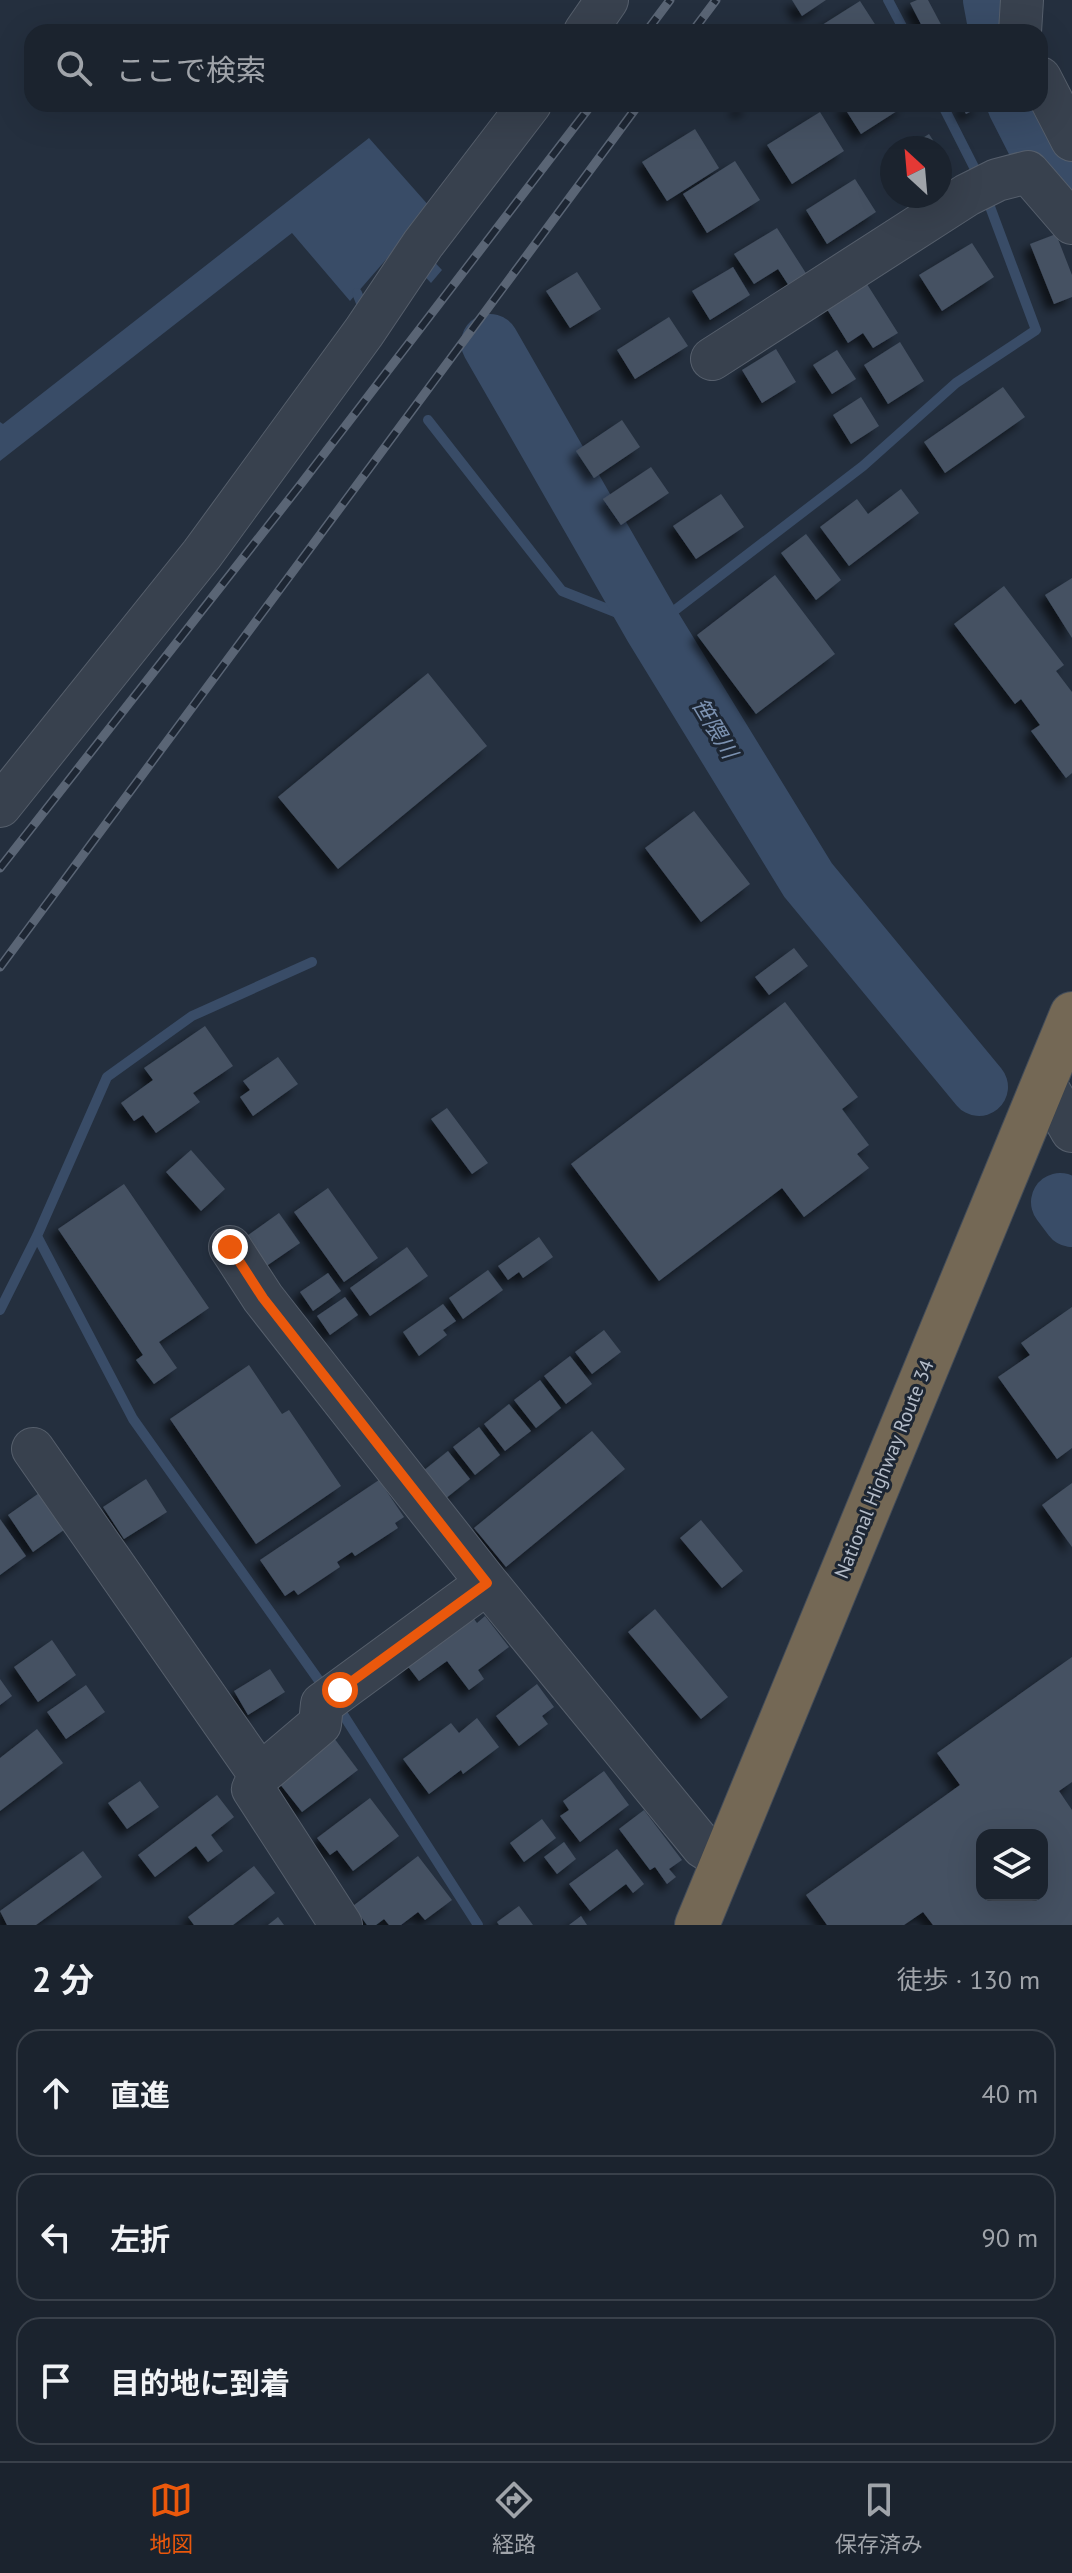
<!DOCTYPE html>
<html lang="ja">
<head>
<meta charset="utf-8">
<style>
	body { margin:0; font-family:"PT Sans","Noto Sans JP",sans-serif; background:#242b36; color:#f1f3f6 }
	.controls { position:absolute; right:24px; bottom:24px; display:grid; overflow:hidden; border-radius:16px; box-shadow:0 8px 32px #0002 }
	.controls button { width:72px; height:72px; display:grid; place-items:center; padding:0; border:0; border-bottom:2px solid #39404a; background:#1b232e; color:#f1f3f6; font:40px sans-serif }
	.compass { position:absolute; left:880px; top:136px; width:72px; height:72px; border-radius:50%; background:#1b232e; box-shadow:0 8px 32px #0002; rotate:334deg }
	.stop { position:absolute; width:24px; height:24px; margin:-18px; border:6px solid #ea580c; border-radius:50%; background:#fff }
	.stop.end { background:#ea580c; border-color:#fff; box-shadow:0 2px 8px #0008 }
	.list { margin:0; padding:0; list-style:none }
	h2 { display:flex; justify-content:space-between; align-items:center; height:104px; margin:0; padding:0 32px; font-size:34px }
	h2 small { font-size:26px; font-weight:400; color:#a0a4aa }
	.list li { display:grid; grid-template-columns:52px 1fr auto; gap:24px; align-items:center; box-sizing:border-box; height:128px; margin:0 16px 16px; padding:0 16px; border:2px solid #39404a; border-radius:24px }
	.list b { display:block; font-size:30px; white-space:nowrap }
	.list em { font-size:26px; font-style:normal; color:#a0a4aa }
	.icon { flex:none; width:44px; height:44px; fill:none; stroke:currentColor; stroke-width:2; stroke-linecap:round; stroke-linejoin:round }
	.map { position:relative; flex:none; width:1072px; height:1925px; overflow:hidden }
	.search { position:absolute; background:#1b232e; box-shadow:0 8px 32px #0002; left:24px; right:24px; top:24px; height:88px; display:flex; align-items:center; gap:20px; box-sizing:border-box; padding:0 28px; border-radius:24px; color:#a0a4aa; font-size:30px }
	.sheet { height:536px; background:#1b232e }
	nav { display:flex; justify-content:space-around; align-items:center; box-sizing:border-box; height:112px; border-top:2px solid #39404a; background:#1b232e; font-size:22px; color:#a0a4aa }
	nav a { display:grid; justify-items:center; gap:4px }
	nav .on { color:#ea580c }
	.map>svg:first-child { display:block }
	.water { fill:#394c67 }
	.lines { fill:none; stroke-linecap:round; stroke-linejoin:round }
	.stream { stroke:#394c67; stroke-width:10 }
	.river { stroke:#394c67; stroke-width:58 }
	.building { fill:#455162; fill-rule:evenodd; filter:url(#shadow) }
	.minor-casing { stroke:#565f6c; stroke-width:44 }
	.highway-casing { stroke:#434c59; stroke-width:46 }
	.minor { stroke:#38414e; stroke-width:42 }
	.highway { stroke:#746855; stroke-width:44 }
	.rail-casing { stroke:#5a6575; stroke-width:9 }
	.rail { stroke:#1d2633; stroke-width:6; stroke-dasharray:18; stroke-linecap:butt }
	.route { stroke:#ea580c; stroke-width:10 }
	.labels { text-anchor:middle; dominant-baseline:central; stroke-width:6; stroke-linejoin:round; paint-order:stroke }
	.street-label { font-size:20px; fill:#b4bcc9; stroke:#1d2633 }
	.water-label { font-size:22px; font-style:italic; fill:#7c92b1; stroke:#1d2633 }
</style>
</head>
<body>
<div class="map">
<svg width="1072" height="1925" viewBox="0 0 1072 1925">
	<defs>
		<filter id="shadow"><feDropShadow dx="-7" dy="7" stdDeviation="4" flood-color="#0009"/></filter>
	</defs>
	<rect width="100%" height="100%" fill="#242f3e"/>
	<!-- water -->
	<path class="water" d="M369,138l61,69 -22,27 34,36 -11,13 -34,-36 -47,54 -58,-68 -292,228v-39l3,2z"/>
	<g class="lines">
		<!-- stream -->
		<path class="stream" d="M888,0l17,32
			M942,104l37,73
			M357,293l8,20
			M428,420l134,171 91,36 210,-161 93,-83 80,-53 -50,-134
			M37,1236l96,183 192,270
			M0,1310l37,-74 70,-159 85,-61 120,-54
			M337,1705l141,220"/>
		<!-- river -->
		<path class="river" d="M992,0l6,32
			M1016,104l25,49 31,32
			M490,343l163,284 155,253 171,207
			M1060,1202l12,16"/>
	</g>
	<!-- building -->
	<path class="building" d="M792,0h34l-24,16z
		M917,0h11l17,32h-20l-15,-29z
		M860,1l20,31h-69z
		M736,104h17l-13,8z
		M842,104h66l-47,30z
		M961,104h24l-19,10z
		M820,112l24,39 -52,33 -25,-39z
		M695,129l24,39 -52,33 -25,-39z
		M929,134l9,14h-31z
		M940,151l9,14 -9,5z
		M735,161l25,39 -53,33 -24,-39z
		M855,179l21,33 -49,32 -21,-34z
		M777,228l32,50 -18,11 -13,-20 -24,15 -20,-30z
		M1056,234l16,41v22l-18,7 -24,-60z
		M972,243l22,34 -52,34 -23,-36z
		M733,267l17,28 -40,25 -18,-29z
		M577,272l24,37 -31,19 -24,-37z
		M865,281l33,52 -25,15 -10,-15 -15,10 -23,-37z
		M669,317l19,29 -53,33 -18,-29z
		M900,342l24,39 -36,23 -24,-39z
		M776,349l20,33 -34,21 -20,-33z
		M837,350l19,29 -24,15 -19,-29z
		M1003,387l22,30 -80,56 -21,-31z
		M861,397l18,29 -28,18 -18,-29z
		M622,420l18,27 -46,31 -18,-27z
		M651,467l18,26 -48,32 -18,-26z
		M901,489l18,24 -70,53 -29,-39 37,-28 11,15z
		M721,494l23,33 -48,32 -23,-33z
		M806,534l35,46 -25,20 -35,-47z
		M775,575l60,79 -79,60 -59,-79z
		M1072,578v60l-27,-43z
		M1004,586l60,79 -8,6 16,21v81l-6,5 -35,-47 9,-6 -19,-26 -6,5 -61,-80z
		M428,673l59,73 -149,123 -60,-72z
		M694,811l56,73 -49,38 -56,-74z
		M794,948l14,18 -39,29 -14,-18z
		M785,1002l73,95 -16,12 27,36 -12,9 12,14 -65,49 -22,-29 -123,93 -88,-117z
		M205,1026l28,40 -40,27 7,9 -44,31 -13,-18 -9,6 -13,-18 32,-23 -9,-12z
		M278,1057l20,27 -45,32 -13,-19 10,-7 -7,-9z
		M447,1108l41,55 -16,11 -41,-55z
		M191,1150l34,39 -24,22 -35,-39z
		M124,1184l85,124 -50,34 18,26 -23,16 -18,-24 7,-5 -85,-126z
		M328,1188l50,70 -34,24 -50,-70z
		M279,1213l21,30 -35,24 -21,-29z
		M539,1237l14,20 -30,21 -4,-6 -11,8 -10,-14z
		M407,1247l21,29 -58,40 -20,-28z
		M488,1270l15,20 -40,29 -14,-21z
		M328,1273l13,18 -28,20 -13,-19z
		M345,1297l13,18 -28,20 -13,-19z
		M443,1304l13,17 -13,9 4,5 -28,21 -16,-24z
		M1072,1307v141l-15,11 -59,-82 32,-22 -9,-12z
		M604,1330l17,22 -29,22 -17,-22z
		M570,1356l22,28 -26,20 -22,-28z
		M249,1365l33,49 7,-4 52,76 -85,58 -86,-125z
		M540,1380l21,28 -25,20 -22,-28z
		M509,1404l22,27 -26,20 -21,-27z
		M479,1427l21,28 -25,20 -22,-28z
		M592,1431l33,38 -119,98 -32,-39z
		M448,1451l22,28 -25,20 -22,-28z
		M146,1479l21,33 -43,27 -21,-32z
		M379,1480l25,37 -9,6 3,5 -43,28 -3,-4 -15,10 3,5 -42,28 -4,-5 -9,6 -25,-36z
		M1072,1483v64l-30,-42z
		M42,1491l26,36 -35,25 -25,-37z
		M0,1519l26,37 -26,19z
		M701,1520l42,51 -21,17 -42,-50z
		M655,1609l73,88 -27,22 -73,-87z
		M471,1615l6,8 8,-7 24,31 -31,23 6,9 -15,11 -22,-29 -28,20 -13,-17z
		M52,1640l24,35 -38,27 -24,-35z
		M1072,1657v125l-13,9 13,19v115h-139l-10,-13 -19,13h-77l-21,-30 154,-110 -23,-32zM982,1835h60v60h-60z
		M270,1669l15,23 -37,23 -14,-24z
		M0,1679l12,17 -12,9z
		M537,1684l17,23 -12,9 6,8 -29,22 -23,-30z
		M86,1685l19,27 -39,27 -19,-27z
		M477,1718l22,29 -36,27 -2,-4 -32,24 -26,-35 48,-36 8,10z
		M37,1729l26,34 -63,48v-53z
		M328,1730l30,40 -56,42 -30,-38z
		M604,1771l25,34 -49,37 -20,-26 9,-6 -6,-9z
		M140,1781l19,26 -32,22 -19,-26z
		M217,1795l17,22 -23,18 12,16 -15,11 -12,-16 -41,31 -17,-22z
		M370,1798l29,38 -46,35 -16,-21 -7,5 -13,-17z
		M644,1810l38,50 -13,9 7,8 -9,7 -12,-17 -5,3 -31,-41z
		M542,1819l14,19 -32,24 -14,-19z
		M564,1842l12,17 -19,15 -13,-17z
		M617,1849l27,35 -11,9 -7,-9 -36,27 -21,-27z
		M83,1851l19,26 -66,48h-29l-7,-14z
		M418,1856l34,44 -27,20 -7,-8 -17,13h-12l-5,-6 -8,6h-9l-14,-19z
		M254,1866l21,27 -42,32h-39l-6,-8z
		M519,1906l14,19h-34l-2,-3z
		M581,1916l6,9h-18z
		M278,1917l6,8h-16z"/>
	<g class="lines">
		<!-- minor casing -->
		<g class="minor-casing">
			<path id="minor" d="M585,32l22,-32
				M1020,32l2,-32
				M1040,78l32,62
				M712,359l255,-164 30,-15 31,-8 44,51
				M0,806l202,-252 162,-222 59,-88 107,-140
				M1044,1082l28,49
				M230,1247l33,51 116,148 108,137 216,264 21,13
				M33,1449l227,326 60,-51 2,-20 165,-121
				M260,1775l-7,14 88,136"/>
		</g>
		<!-- highway casing -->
		<g class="highway-casing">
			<path id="highway" d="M697,1925l375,-911"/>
		</g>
		<!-- minor -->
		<use href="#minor" class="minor"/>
		<!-- highway -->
		<use href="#highway" class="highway"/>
		<!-- rail casing -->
		<g class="rail-casing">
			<path id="rail" d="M646,32l24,-32
				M692,32l24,-32
				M0,868l301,-384 291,-380
				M0,967l639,-863"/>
		</g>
		<!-- rail -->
		<use href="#rail" class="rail"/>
	</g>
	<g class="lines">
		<!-- route -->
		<path class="route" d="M230,1247l33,51 224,285 -147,107"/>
	</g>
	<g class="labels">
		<!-- street labels -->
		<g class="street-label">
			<text transform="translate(884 1469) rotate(-68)">National Highway Route 34</text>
		</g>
		<!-- water labels -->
		<g class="water-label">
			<text transform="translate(715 728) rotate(59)">笹隈川</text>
		</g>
	</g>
</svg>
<div class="controls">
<button><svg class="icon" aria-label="layers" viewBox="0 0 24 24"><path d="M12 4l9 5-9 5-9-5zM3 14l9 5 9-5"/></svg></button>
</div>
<svg class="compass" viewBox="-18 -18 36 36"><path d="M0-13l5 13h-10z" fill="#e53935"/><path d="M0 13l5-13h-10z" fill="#a0a4aa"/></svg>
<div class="stop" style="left:340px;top:1690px"></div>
<div class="stop end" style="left:230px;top:1247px"></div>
<div class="search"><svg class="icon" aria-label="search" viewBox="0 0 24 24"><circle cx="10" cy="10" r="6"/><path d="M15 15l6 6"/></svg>ここで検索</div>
</div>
<section class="sheet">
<h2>2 分<small>徒歩 · 130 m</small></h2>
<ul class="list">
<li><svg class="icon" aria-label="ahead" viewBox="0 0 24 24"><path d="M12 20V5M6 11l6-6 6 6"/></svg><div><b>直進</b></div><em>40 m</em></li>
<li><svg class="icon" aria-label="left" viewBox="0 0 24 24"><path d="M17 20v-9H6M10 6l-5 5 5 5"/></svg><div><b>左折</b></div><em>90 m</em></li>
<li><svg class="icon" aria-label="arrive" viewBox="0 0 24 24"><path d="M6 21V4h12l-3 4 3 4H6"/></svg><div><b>目的地に到着</b></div></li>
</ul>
</section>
<nav>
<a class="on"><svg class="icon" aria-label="map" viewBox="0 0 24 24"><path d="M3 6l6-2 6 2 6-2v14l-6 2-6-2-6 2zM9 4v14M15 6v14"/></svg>地図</a>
<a><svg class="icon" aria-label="directions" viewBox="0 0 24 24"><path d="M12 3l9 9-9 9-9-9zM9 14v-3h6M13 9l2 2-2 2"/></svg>経路</a>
<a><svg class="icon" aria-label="saved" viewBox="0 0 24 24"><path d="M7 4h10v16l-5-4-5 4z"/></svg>保存済み</a>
</nav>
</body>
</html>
